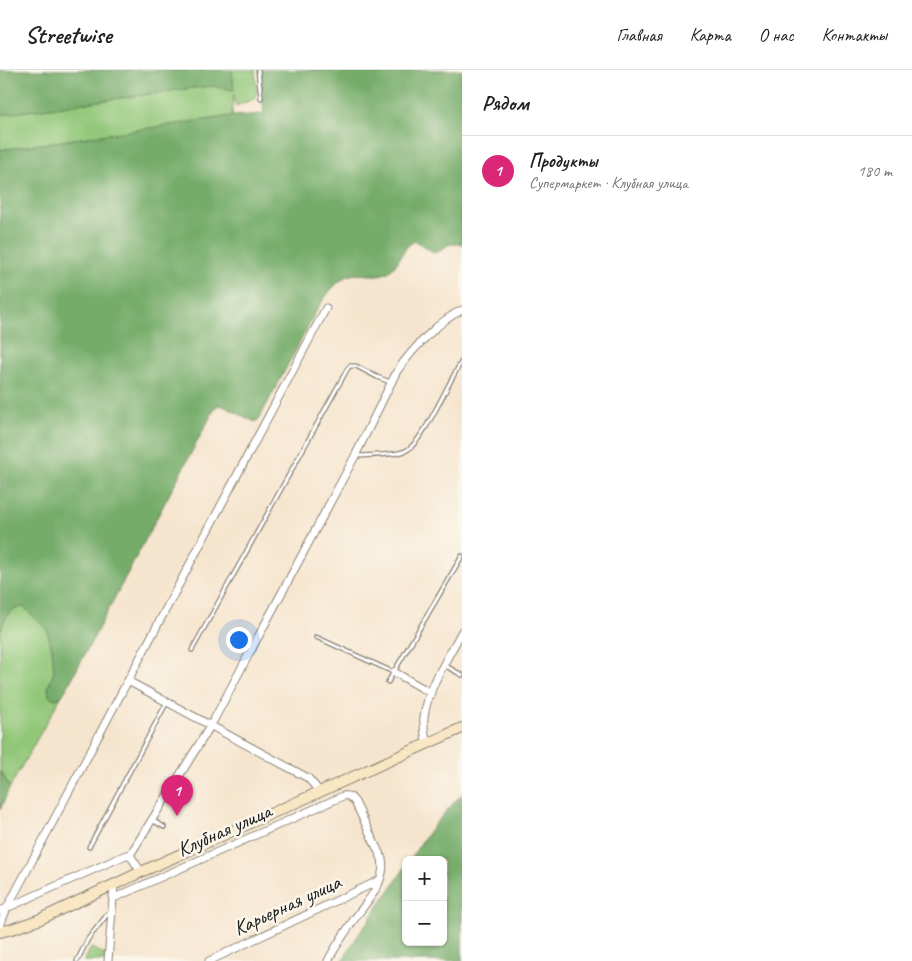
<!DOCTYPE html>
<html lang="ru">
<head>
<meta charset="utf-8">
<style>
	body { margin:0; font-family:Caveat,sans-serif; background:#f2f2f2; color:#222 }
	.controls { position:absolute; right:15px; bottom:15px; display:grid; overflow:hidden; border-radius:8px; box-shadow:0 1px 4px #0004 }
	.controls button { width:45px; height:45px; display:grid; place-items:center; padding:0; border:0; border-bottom:1px solid #e0e0e0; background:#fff; color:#222; font:25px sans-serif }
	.you { position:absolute; left:238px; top:569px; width:18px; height:18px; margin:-12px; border:4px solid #fff; border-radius:50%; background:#1a73e8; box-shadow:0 0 0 8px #1a73e833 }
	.badge { display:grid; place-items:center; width:32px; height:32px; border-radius:50%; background:#db2777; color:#fff; font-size:16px; font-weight:700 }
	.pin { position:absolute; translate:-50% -41px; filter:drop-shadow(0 1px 2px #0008) }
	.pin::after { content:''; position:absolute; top:26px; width:18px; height:15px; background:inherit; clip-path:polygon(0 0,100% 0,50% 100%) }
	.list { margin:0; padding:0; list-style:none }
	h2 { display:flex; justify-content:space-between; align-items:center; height:65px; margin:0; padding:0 20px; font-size:21px }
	h2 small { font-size:16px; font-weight:400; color:#767676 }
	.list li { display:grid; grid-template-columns:32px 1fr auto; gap:15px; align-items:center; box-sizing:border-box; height:70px; padding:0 20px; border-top:1px solid #e0e0e0 }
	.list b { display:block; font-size:19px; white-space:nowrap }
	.list p { margin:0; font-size:16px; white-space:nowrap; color:#767676 }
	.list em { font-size:16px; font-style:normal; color:#767676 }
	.map { position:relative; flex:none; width:462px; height:891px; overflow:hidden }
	header { display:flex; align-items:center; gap:30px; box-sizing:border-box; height:70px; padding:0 25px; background:#fff; border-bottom:1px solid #e0e0e0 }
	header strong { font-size:24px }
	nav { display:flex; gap:28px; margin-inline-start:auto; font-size:18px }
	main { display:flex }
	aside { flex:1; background:#fff }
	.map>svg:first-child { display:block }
	.green { fill:#92c779; stroke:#57724a }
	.forest { fill:#75ac69; stroke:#486442 }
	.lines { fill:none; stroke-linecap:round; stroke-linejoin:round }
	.service-casing { stroke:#898075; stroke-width:5.5 }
	.minor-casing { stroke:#898075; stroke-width:9 }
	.secondary-casing { stroke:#898075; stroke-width:12 }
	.service { stroke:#fff; stroke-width:3 }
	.minor { stroke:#fff; stroke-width:7 }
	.secondary { stroke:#f9e7c3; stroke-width:10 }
	.labels { text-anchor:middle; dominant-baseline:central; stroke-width:5; stroke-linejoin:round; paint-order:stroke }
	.street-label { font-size:21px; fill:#1c1c1c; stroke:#fbf7ec }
</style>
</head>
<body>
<header>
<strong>Streetwise</strong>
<nav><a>Главная</a><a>Карта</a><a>О нас</a><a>Контакты</a></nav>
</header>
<main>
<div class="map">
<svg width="462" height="891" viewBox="0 0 462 891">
	<rect width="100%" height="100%" fill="#fbf7ec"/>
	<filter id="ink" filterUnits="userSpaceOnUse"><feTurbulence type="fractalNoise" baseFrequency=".02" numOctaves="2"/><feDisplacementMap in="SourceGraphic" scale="10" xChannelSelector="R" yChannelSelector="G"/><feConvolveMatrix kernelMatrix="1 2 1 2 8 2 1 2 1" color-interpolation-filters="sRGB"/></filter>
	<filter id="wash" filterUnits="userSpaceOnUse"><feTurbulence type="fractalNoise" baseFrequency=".0096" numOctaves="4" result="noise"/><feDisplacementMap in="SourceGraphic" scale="20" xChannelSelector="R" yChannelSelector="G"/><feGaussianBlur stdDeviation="1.12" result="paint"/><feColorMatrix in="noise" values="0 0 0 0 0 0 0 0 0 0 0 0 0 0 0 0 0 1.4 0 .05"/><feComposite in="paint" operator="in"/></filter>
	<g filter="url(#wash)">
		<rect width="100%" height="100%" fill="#f6e5ce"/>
		<!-- green -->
		<path class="green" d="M232,0h23l2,22 -3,7 -18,7 -2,-12 -2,22 -232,34v-35l185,-26 28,-3 21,4z
			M17,537h7l23,23 5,18 2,24 -6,16 7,11 6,-2 -51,90 -10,-16v-138c4,-13 5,-17 17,-26z
			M91,878l14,6v7h-21z"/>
		<!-- forest -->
		<path class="forest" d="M0,0h232l2,20 -21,-4 -28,3 -185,26z
			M260,0h202v131l-2,2 2,13v28h-12l-15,9 -20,-12c-14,6 -14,23 -27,31 -13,8 -32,-3 -44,6 -22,15 -33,44 -45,66 -13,25 -27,50 -40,75l-4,3 -34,-17 -5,1 -149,282 -6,9 -6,2 -6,-3 -1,-8 6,-16 -2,-24 -5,-18 -23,-23c-17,1 -20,13 -24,26v-483l232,-34 32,-2z
			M0,701l10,16 -10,23z
			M462,724v167h-120l11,-18 53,-77v76h37v-82h-33c11,-19 26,-38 41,-54 3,-4 8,-8 11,-12z"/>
	</g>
	<g filter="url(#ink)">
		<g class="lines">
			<!-- service casing -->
			<g class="service-casing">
				<path id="service" d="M258,0l3,28
					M355,386c13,-1 39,0 50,-5 18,-7 44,-71 57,-90
					M316,567l77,35
					M192,580l156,-282 2,-2h6l21,11 13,5
					M444,595l18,10
					M388,612l74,-126
					M152,750l12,7
					M89,777l78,-145
					M77,891l11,-22 22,-28"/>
			</g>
			<!-- minor casing -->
			<g class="minor-casing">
				<path id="minor" d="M394,602l37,21
					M128,611l180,97 12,14
					M427,675c-2,-9 -4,-19 -3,-28 4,-30 24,-59 38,-86
					M130,785l11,17
					M114,828l229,-102c6,-1 8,1 12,6l27,57c5,24 -17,44 -29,62 -9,13 -18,26 -25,40
					M0,841l126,-56h4l81,-130 144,-269 42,-85c15,-21 41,-50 65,-61
					M0,855l7,-17 319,-600
					M108,891l6,-76
					M209,891l171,-81"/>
			</g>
			<!-- secondary casing -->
			<g class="secondary-casing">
				<path id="secondary" d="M0,862l12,-3 26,-9 103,-48 321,-144"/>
			</g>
			<!-- service -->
			<use href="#service" class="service"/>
			<!-- minor -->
			<use href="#minor" class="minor"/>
			<!-- secondary -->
			<use href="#secondary" class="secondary"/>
		</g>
	</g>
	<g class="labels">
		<!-- street labels -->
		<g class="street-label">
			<text transform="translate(224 760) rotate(-24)">Клубная улица</text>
			<text transform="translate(287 835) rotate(-25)">Карьерная улица</text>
		</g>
	</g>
</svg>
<div class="controls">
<button>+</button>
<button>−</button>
</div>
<div class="you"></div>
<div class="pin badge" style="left:177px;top:746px">1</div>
</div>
<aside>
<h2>Рядом<small></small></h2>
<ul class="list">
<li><span class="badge">1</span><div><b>Продукты</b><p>Супермаркет · Клубная улица</p></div><em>180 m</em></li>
</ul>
</aside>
</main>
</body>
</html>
